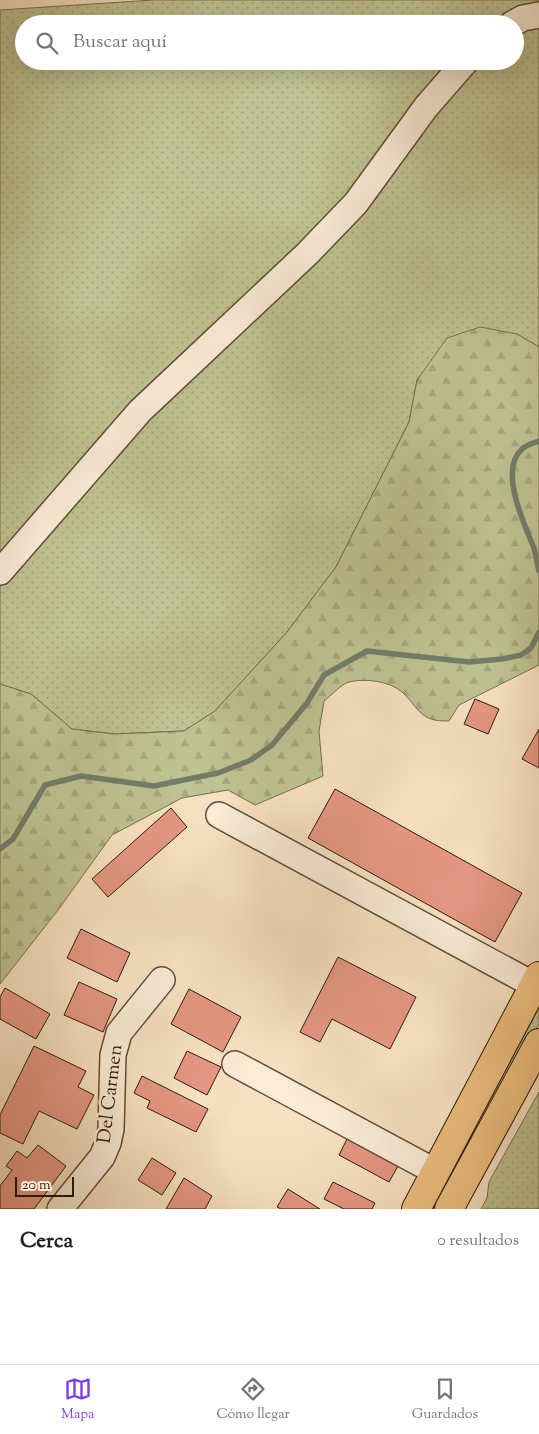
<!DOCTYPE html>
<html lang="es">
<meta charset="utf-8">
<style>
body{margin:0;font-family:"Sorts Mill Goudy",serif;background:#f2f2f2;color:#202124}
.scale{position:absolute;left:15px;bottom:12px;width:59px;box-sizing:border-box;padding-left:5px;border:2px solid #301b04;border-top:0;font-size:14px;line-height:18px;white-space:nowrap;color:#301b04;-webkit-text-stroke:4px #faecd7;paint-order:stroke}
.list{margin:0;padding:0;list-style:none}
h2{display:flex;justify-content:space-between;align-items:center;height:65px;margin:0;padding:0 20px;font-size:21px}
h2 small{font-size:16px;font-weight:400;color:#757577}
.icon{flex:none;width:28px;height:28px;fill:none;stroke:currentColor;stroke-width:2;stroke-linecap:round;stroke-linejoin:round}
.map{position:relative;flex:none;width:539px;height:1209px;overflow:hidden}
.search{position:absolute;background:#fff;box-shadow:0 5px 20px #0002;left:15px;right:15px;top:15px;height:55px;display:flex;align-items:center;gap:12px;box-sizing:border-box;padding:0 18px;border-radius:28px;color:#757577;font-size:19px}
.sheet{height:155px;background:#fff}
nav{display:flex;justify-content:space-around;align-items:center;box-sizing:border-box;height:70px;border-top:1px solid #e0e0e0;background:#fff;font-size:14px;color:#757577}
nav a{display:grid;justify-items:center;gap:2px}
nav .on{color:#7c3aed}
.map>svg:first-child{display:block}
</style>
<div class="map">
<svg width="539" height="1209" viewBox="0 0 539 1209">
<defs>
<pattern id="grass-dots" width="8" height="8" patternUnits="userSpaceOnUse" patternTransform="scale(1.25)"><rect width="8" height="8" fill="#bfc292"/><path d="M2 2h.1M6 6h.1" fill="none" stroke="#a4a67c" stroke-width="1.8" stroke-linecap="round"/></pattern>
<pattern id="forest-firs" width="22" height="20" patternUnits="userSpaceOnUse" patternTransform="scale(1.25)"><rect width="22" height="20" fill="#bfc292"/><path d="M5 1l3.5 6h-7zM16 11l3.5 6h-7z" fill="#a4a67c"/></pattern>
</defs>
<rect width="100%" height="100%" fill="#f7e1c2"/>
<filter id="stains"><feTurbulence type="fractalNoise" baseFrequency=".004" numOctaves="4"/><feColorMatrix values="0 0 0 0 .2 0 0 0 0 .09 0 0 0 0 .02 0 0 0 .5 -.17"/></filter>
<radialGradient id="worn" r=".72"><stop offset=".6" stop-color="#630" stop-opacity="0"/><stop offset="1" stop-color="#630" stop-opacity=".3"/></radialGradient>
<path fill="url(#grass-dots)" stroke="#786e4b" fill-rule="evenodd" d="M153,0H539V347L517,334L417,380L409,422L336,567L287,632L215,711L184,731L114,734L72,729L31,694L0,684V10ZM24,24H515V61H24Z
M539,1008V1024L440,1209H432Z
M539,1092V1209H481L487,1198L489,1182Z"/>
<path fill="url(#forest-firs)" stroke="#786e4b" d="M480,327L517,334L539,347V665L459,705L449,721C420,722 420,709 402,692C390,681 364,678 349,682C341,684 331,696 324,701L319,731L323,776L255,805L228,790L182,798L112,835L58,910L0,984V684L31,694L72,729L114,734L184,731L215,711L287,632L336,567L409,422L417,380L447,338Z"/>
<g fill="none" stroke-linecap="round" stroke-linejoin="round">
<path stroke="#727d69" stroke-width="5.5" d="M539,441C534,443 526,445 522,449C498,470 525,526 534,548C536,555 537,564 539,571
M0,849L13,839L45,785L81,776L154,786L218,773L251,760L272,745L307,703L324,675L367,651L469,662L502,659L521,655L531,648L539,632"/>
</g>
<path fill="#e59784" stroke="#301b04" d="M475,699L499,709L488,734L464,724Z
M539,729V768L522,759Z
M335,789L522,893L495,942L308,838Z
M171,808L187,827L108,897L92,879Z
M81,929L130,953L117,982L67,958Z
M338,957L416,997L390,1049L332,1019L320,1042L300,1032Z
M79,982L117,999L103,1032L64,1015Z
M5,988L50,1014L36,1039L0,1019V997Z
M189,989L241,1017L223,1052L171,1024Z
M34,1046L86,1071L78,1087L94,1095L77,1129L39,1111L23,1144L0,1133V1115Z
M187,1051L221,1067L207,1095L174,1078Z
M142,1076L208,1109L196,1132L147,1108L150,1101L134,1093Z
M347,1139L398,1166L389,1182L339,1155Z
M38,1145L66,1166L34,1209H0V1186L12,1170L6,1166L17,1151L27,1158Z
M152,1158L176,1173L162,1195L138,1180Z
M184,1178L212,1196L205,1209H166Z
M333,1182L375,1203L372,1209H344L324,1199Z
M288,1189L320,1209H281L277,1207Z"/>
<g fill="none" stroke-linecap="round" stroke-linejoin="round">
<g stroke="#624c34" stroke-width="28">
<path id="minor" d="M512,24L523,18L539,15
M0,572L140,411L308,253L356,203L426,107L466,61
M219,815L534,985
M235,1064L436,1172
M60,1209L102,1157L108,1143L111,1129L113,1055L119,1033L162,980"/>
</g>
<g stroke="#301b04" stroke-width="30">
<path id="major" d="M416,1209L539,976
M449,1209L539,1043"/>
</g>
<use href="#minor" stroke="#faecd7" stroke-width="25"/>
<use href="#major" stroke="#ecc081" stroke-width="28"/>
</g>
<g text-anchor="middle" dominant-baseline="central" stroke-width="5" stroke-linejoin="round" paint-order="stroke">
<g font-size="19" fill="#301b04" stroke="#faecd7">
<text transform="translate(111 1094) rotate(-83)">Del Carmen</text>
</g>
</g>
<rect width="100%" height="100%" filter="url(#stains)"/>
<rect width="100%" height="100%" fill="url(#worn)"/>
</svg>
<div class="scale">20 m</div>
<div class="search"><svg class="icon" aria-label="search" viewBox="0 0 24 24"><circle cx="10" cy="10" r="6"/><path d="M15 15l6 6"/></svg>Buscar aquí</div>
</div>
<section class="sheet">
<h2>Cerca<small>0 resultados</small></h2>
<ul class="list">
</ul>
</section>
<nav>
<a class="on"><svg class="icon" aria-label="map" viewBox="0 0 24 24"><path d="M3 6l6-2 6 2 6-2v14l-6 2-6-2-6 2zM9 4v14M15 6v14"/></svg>Mapa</a>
<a><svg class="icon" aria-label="directions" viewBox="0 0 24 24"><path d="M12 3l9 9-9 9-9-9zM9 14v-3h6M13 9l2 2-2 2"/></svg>Cómo llegar</a>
<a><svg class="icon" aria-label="saved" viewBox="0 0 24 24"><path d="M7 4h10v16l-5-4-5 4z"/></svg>Guardados</a>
</nav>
